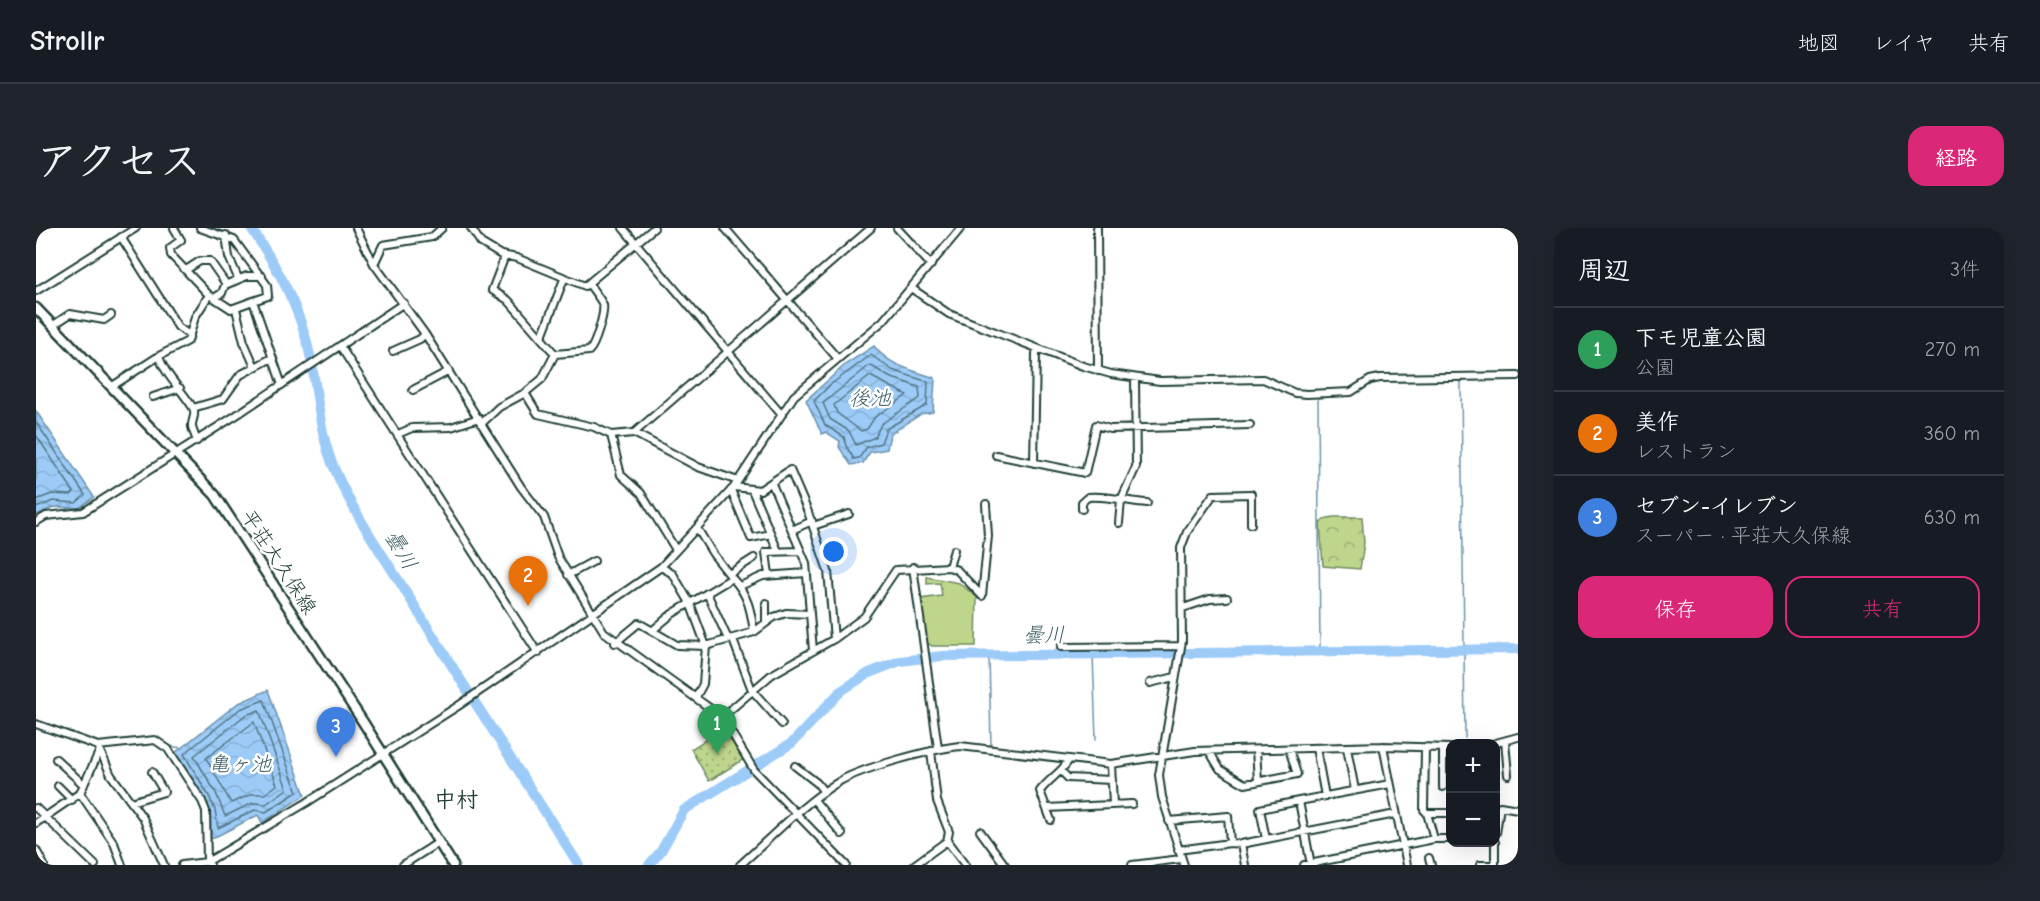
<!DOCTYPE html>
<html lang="ja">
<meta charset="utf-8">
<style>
body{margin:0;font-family:"Comic Neue","Klee One",sans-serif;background:#20242c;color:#f1f3f6}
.controls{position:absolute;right:18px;bottom:18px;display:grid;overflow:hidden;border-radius:12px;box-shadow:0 6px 24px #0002}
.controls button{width:54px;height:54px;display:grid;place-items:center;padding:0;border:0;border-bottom:2px solid #363941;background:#171b24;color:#f1f3f6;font:30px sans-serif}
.you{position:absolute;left:798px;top:324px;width:21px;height:21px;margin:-15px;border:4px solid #fff;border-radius:50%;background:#1a73e8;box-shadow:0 0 0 9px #1a73e833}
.badge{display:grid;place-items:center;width:39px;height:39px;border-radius:50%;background:#db2777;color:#fff;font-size:20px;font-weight:700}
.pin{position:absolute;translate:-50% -50px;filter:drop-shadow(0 2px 3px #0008)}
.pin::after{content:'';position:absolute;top:32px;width:21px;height:18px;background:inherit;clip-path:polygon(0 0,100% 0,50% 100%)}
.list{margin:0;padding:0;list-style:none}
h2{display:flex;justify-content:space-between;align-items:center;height:78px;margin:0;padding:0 24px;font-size:26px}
h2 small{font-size:20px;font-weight:400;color:#9ea1a6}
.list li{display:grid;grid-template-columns:39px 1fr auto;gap:18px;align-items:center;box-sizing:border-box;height:84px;padding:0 24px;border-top:2px solid #363941}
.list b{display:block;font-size:22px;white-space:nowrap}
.list p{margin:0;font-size:20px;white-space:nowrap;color:#9ea1a6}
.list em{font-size:20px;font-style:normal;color:#9ea1a6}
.actions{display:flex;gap:12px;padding:18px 24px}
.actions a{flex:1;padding:14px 0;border:2px solid #db2777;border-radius:18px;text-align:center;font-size:21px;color:#db2777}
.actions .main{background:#db2777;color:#fff}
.map{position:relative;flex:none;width:1482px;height:637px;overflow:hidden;border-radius:18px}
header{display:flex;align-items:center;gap:36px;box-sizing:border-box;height:84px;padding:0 30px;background:#171b24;border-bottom:2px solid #363941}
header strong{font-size:28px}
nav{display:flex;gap:33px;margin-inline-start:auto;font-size:21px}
.intro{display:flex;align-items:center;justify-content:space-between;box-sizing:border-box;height:144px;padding:0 36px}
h1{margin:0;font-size:42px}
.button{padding:15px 27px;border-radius:18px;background:#db2777;color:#fff;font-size:21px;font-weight:700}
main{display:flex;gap:36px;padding:0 36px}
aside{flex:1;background:#171b24;border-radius:18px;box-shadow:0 6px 24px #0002}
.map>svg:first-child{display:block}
</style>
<header>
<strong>Strollr</strong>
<nav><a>地図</a><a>レイヤ</a><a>共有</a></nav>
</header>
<div class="intro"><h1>アクセス</h1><a class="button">経路</a></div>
<main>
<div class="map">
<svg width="1482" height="637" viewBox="0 0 1482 637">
<defs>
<pattern id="forest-crowns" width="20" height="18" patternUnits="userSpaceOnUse" patternTransform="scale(1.5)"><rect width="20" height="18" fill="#bed68c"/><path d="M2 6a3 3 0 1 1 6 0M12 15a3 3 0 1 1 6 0" fill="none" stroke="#9aaf73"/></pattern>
<pattern id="park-dots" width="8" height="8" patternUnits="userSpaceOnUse" patternTransform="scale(1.5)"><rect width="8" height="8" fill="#bed68c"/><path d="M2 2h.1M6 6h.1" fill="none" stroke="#9aaf73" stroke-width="1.8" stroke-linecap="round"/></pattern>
<pattern id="water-waves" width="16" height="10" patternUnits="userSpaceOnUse" patternTransform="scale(1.5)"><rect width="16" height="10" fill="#9dcbf8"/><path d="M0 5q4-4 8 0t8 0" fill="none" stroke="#87afd5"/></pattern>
</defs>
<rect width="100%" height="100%" fill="#fff"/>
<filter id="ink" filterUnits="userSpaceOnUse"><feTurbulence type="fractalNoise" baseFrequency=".0167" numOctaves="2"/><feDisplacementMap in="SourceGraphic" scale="12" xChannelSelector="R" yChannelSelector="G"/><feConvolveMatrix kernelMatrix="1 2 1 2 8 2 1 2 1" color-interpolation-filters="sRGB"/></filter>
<g filter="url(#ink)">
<path fill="url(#forest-crowns)" stroke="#6e8a60" stroke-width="1.5" d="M1297,289H1326L1328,315L1324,341L1287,338L1284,295L1288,291Z"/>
<path fill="url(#park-dots)" stroke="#6e8a60" stroke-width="1.5" d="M691,498L708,531L673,553L655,521Z"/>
<path fill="#bed68c" stroke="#6e8a60" stroke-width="1.5" d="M891,349L923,355L941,369L940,418H896L890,414L884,371L906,368L904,355L891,356Z"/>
<path fill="url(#water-waves)" stroke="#6b92aa" stroke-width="1.5" d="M838,118C853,138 876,142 899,150L897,184L885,186L854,206L851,221L834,224L827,235L815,237L803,219L804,213L790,204L786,206L770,172L810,136Z
M0,183L58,269L43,280L18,279L0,287Z
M232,462L269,567L226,595L222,587L175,611L174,584L139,525L201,476Z"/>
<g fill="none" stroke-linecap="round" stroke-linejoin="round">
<path stroke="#517682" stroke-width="1.5" d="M835,127L856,142L892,154L891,177L850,201L845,215L831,219L823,230L818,231L810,218L808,209L789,197L778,173L794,157Z
M834,137L853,149L883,159L884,170L845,196L839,209L820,217L813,203L794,191L787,175Z
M834,148L871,167L839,189L831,201L825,203L801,185L798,177Z
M0,194L49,267L40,275L17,273L0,280
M0,207L38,264L35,267L16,266L0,272
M228,472L261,564L230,584L219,582L182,600L179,582L173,568L148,526L204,481Z
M223,482L251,561L230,576L217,575L189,588L180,565L158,528L208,488Z
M218,494L241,557L229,566H216L195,575L170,530Z"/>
<path stroke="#6b92aa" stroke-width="1.5" d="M1425,154L1429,510
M1282,170L1284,425
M1057,427L1060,511
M953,428L955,517
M2,500L57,519
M133,518L146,520
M67,521L77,519"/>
<path stroke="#9dcbf8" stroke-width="10" d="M215,0C242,40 264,80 274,127C282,165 283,207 299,242C318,286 345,324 370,364C426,456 485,546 543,637
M613,637L625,623L648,582L756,515L805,463L833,445L864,433L906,428L1482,421"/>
<g stroke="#1f3d34" stroke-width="10">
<path id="minor" d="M164,0L198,12L231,57L232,68L217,73L246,157
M320,0L338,36L389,106L485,259L508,289L522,329L568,404L686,489L718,542L810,637
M435,0L445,15L465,27L481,30L549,58L618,0
M587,0L745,186
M689,0L802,131
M861,0L895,37
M1061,0L1062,143
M190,7L193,29L202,50
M85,9L142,99L153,107
M469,28L456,62L472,72L519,126
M338,36L347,17L396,9L406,0
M150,42L164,33H174L190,56
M875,60L913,86L1047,138L1075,146L1124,153L1227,151L1259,165L1271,166L1315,164L1334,152L1344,150L1482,148
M0,63L100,0
M175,68L195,81L217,73
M178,70L186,65L189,57L211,48H226
M200,81L208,114L219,139
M16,98L34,86L68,92L75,87
M506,108L528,51
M304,118L502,425
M357,123L384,111L389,106
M519,126L553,123C559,118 569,85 567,77C564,70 557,62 553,56
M123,128C128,146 147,163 157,180C161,187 155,192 156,199C157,203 159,208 161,213
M75,159L123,128L152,113L159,89L173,67L135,27L134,20L145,12L138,0
M377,162L413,143
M489,165L506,151L519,126
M117,169L144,160
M157,180L187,171L204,147L236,130
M446,195L463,179L489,165L502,186L558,199L575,207L598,205L662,239L702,253
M598,205L835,0
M362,206L376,200L415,199L443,190
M575,207L585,247L605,265L640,322
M960,227L1049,245L1060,197L1074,201L1214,197
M998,235L1000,125
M736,256L770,335L777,423
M698,259L724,262L754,242L772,284L792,343L798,411
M695,262L715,310L735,306
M716,262L742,323
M1046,281V274L1052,269C1073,267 1091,274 1111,275
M0,294L10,288L47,284L199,188L368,75
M1083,295L1085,272L1100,239L1099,150
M777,298L813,286
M756,302L776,293
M625,339L637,346L654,375L670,418L667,456L660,469
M877,339L902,520
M913,339L918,322
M693,346L718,330
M532,347L558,333
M733,347L730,324L764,323
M696,350C712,366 715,383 718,404
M704,358L727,348L771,345
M671,365L691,409L697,412L716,462L746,496
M1147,380L1174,371L1191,370
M730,395V375
M617,402L636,386L696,350L677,326L661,300
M579,415L603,395L641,417L670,418L718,404L738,389L750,385L774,386
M1025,419L1145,418
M1114,455L1139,449
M686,489L735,447L798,411L828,389L860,342L913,339L921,342L946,368L952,308L950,276
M0,496L62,518L119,512L132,521L166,573L170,583L171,634L174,637
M673,501L688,492
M1469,513L1472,547
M1456,516L1482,509
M62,518L75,547L107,590L128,637
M1347,518L1371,637
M1280,520L1289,568
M1311,520L1319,562
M1389,520L1388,582L1391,585
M1407,520V559
M1220,522L1222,553
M895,523L901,573L913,604L911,613L929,637
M1173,523L1184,541L1209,556L1261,546L1253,521
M20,531L48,557
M1075,536L1077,577
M759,538L781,555L788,564
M1026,544L1032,550L1076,552
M22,558L36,572
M44,565L78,615L86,637
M778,572L806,606
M95,574L128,564L116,544
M0,580L59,637
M1011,580L1096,576
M1015,592L1004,563C1014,550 1025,545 1033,532
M1133,593L1192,588L1194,615
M0,595L44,565L63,524
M944,603L969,637
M1460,605L1464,578L1482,581
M1230,611L1224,581L1263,573
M1398,611H1414
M1205,616L1209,637
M0,622L8,637
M1142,622L1194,615L1205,616L1360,586
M1393,630L1395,637
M146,637L171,634L270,575L422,478L625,339L698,259L758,168L847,93L925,0
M367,637L403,614
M704,637C736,609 767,575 804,553C826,540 896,521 924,518L1075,536L1159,523L1347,518L1414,520
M878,637L911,613
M1096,637L1145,631
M1148,637L1126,569L1123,547L1146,413L1145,320L1151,304L1177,267L1215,266V296
M1268,637L1398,611L1391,585H1414
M1275,637L1263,573L1354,556
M1444,637H1459V614"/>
</g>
<g stroke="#1f3d34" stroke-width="13">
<path id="major" d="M0,80L179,267L327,494L417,637"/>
</g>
<use href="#minor" stroke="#fff" stroke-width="6"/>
<use href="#major" stroke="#fff" stroke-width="8"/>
</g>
</g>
<g text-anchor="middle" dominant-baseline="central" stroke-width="5" stroke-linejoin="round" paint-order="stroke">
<g font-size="20" fill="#1f3d34" stroke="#fff">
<text transform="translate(243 334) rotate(57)">平荘大久保線</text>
</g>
<g font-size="21" font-style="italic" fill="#3e6065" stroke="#fff">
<text x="834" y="170">後池</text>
<text transform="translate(365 322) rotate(59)">曇川</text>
<text transform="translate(1008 407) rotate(-1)">曇川</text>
<text x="204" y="536">亀ヶ池</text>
</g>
<g font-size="22" font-weight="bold" fill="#1f3d34" stroke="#fff">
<text x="420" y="572">中村</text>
</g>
</g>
</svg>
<div class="controls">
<button>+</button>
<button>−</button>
</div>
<div class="you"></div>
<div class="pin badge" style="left:681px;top:526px;background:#2e9e5b">1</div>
<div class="pin badge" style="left:492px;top:378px;background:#e8710a">2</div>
<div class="pin badge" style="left:300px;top:529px;background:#3f7fe0">3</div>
</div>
<aside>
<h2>周辺<small>3件</small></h2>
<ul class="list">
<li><span class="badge" style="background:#2e9e5b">1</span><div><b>下モ児童公園</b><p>公園</p></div><em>270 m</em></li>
<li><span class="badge" style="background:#e8710a">2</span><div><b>美作</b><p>レストラン</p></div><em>360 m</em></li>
<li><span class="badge" style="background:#3f7fe0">3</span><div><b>セブン-イレブン</b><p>スーパー · 平荘大久保線</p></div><em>630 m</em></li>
</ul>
<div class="actions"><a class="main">保存</a><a>共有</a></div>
</aside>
</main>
